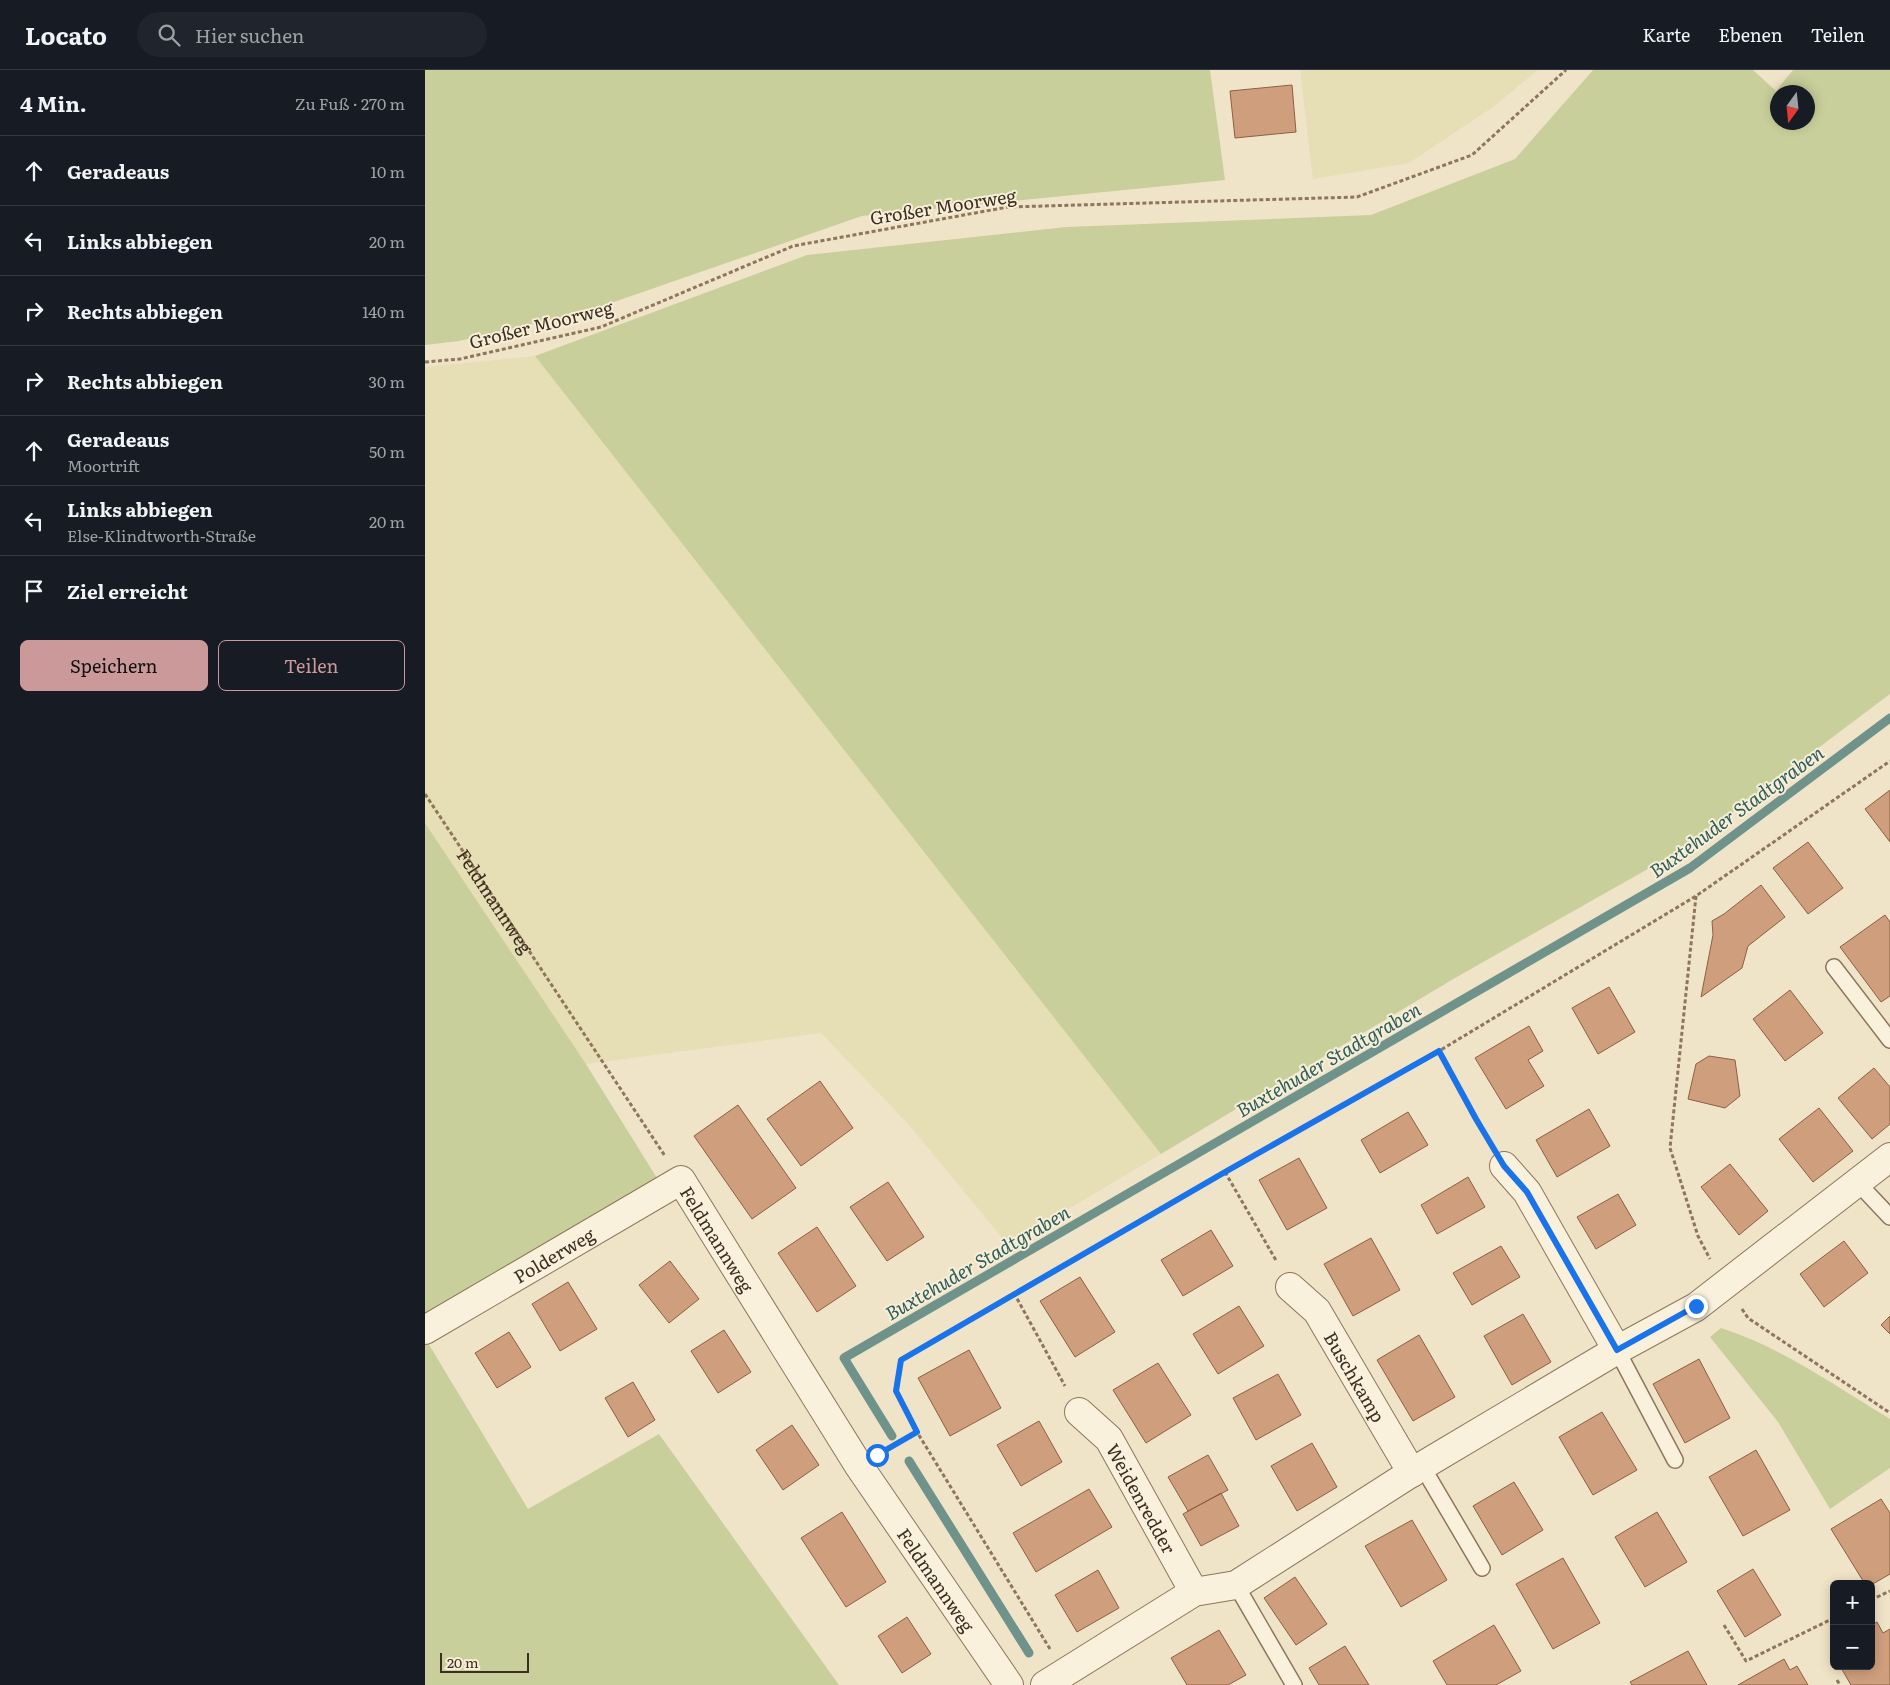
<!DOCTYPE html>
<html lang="de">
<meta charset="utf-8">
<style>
body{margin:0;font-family:Literata,serif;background:#20242c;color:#f1f3f6}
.controls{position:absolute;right:15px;bottom:15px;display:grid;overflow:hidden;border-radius:8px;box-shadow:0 2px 12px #0003}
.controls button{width:45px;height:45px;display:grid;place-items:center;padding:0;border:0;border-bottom:1px solid #363941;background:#171b24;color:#f1f3f6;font:25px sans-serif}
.compass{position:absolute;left:1345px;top:15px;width:45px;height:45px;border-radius:50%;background:#171b24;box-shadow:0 2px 12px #0003;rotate:195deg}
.scale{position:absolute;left:15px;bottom:12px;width:89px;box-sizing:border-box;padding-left:5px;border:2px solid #3d2e20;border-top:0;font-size:14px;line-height:18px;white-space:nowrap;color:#3d2e20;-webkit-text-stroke:4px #f7eed8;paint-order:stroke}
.stop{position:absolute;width:15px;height:15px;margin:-11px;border:4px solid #1a73e8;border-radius:50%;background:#fff}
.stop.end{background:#1a73e8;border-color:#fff;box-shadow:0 1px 5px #0008}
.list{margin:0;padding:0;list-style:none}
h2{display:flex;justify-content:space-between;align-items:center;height:65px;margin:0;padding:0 20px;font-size:21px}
h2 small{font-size:16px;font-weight:400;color:#9ea1a6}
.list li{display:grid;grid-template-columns:32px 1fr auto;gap:15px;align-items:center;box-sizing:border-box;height:70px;padding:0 20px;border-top:1px solid #363941}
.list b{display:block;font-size:19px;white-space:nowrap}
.list p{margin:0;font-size:16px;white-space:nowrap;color:#9ea1a6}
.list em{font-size:16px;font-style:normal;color:#9ea1a6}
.actions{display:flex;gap:10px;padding:15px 20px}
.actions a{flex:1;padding:11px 0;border:1px solid #cc999b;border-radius:8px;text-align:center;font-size:18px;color:#cc999b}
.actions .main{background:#cc999b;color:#111}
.icon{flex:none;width:28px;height:28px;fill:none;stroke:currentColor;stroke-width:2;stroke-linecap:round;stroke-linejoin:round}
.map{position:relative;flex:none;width:1465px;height:1615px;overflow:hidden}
header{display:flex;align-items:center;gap:30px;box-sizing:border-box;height:70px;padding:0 25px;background:#171b24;border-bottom:1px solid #363941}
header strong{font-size:24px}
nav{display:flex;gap:28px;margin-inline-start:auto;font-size:18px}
.search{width:350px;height:45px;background:#20242c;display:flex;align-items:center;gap:12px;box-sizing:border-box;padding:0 18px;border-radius:28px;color:#9ea1a6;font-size:19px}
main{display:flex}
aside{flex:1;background:#171b24}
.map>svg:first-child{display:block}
</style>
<header>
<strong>Locato</strong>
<div class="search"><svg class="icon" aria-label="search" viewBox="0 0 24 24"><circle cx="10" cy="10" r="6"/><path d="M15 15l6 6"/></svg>Hier suchen</div>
<nav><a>Karte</a><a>Ebenen</a><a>Teilen</a></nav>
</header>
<main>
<aside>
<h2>4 Min.<small>Zu Fuß · 270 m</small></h2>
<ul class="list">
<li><svg class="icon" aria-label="ahead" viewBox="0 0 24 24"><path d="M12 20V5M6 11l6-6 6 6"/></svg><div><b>Geradeaus</b></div><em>10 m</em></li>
<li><svg class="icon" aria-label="left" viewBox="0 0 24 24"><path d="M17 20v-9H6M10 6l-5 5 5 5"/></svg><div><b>Links abbiegen</b></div><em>20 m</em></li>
<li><svg class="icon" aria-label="right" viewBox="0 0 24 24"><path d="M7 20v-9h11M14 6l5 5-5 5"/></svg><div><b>Rechts abbiegen</b></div><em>140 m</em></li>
<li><svg class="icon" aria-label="right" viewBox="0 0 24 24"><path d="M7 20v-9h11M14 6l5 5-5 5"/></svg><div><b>Rechts abbiegen</b></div><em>30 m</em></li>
<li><svg class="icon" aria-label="ahead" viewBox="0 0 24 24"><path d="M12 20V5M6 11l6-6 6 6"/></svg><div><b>Geradeaus</b><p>Moortrift</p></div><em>50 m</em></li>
<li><svg class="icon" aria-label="left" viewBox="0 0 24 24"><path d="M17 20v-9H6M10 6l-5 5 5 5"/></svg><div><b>Links abbiegen</b><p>Else-Klindtworth-Straße</p></div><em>20 m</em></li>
<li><svg class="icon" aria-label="arrive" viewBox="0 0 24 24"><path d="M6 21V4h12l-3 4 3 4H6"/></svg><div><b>Ziel erreicht</b></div></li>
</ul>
<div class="actions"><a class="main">Speichern</a><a>Teilen</a></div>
</aside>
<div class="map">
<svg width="1465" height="1615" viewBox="0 0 1465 1615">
<rect width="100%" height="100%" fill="#f0e4c8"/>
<path fill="#e6deb5" d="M875,0H1113L1068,37L984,93L888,109Z
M110,286L736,1084L583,1175L485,1056L396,963L161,994L0,753V297Z"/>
<path fill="#c9cf9b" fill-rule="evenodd" d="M0,0H785L800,110L437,146L163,241L34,271L0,275Z
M1168,0H1328L1351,21L1368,0H1465V624L1260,778L1030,908L736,1084L110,286L382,185L641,157L946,145L1090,89ZM1382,22V52H1352V22Z
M0,753L161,994L232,1108L0,1244Z
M1296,1258C1356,1277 1409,1315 1462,1347L1465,1349V1398L1405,1439L1353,1352L1285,1267Z
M3,1273L103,1439L234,1364L414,1615H0V1275Z"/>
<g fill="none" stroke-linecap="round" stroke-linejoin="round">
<path stroke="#6f938a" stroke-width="9" d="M467,1366L419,1288L1265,798L1465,648
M484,1391L604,1583"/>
</g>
<path fill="#cf9f7d" stroke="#8d5f41" d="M867,15L871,62L810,68L805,21Z
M1465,720V772L1440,739Z
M1383,772L1418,818L1383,844L1348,798Z
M1336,815L1360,847L1323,876L1317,898L1276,927L1288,865L1287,851L1299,844Z
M1460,845L1465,852V926L1456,932L1415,877Z
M1184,917L1210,962L1173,984L1147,938Z
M1365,920L1398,963L1360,991L1328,949Z
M1104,956L1118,981L1103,990L1119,1016L1081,1039L1050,988Z
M1284,986L1310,990L1315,1026L1300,1038L1263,1029L1271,994Z
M1449,998L1465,1017V1054L1447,1069L1413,1028Z
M395,1011L428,1058L376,1096L342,1049Z
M313,1035L371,1118L327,1149L269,1066Z
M1394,1038L1428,1081L1388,1112L1354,1069Z
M1164,1039L1185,1076L1132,1107L1111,1070Z
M983,1042L1003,1075L955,1103L936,1070Z
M874,1088L902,1138L862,1160L834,1110Z
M1305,1094L1343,1141L1314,1165L1276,1117Z
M1043,1107L1060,1137L1012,1164L996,1135Z
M463,1112L499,1167L462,1191L425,1137Z
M1193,1124L1211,1155L1171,1179L1152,1147Z
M392,1157L431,1216L392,1242L353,1183Z
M786,1160L808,1196L758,1226L736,1190Z
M946,1168L975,1220L928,1246L899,1194Z
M1419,1171L1443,1203L1399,1237L1375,1204Z
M1076,1176L1095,1207L1047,1235L1028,1203Z
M245,1191L274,1229L244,1253L214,1215Z
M655,1207L690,1262L650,1287L615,1231Z
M143,1212L172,1259L135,1281L107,1234Z
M814,1236L839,1276L793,1304L768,1264Z
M1098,1244L1126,1292L1087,1315L1059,1266Z
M1465,1246V1264L1456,1255Z
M299,1260L326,1302L293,1323L266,1281Z
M84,1262L106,1297L72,1318L50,1283Z
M994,1265L1030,1327L988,1351L952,1290Z
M544,1280L576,1338L525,1366L493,1308Z
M1274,1289L1305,1348L1260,1373L1228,1314Z
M733,1293L766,1345L721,1373L688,1320Z
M853,1304L876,1345L831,1370L808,1328Z
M208,1312L230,1350L203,1367L180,1328Z
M1177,1342L1212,1400L1168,1425L1134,1367Z
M614,1351L637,1392L596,1416L572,1375Z
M367,1355L394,1395L358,1420L331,1380Z
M887,1373L912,1417L872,1441L846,1396Z
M1331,1380L1365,1440L1318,1466L1284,1407Z
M783,1385L803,1420L763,1441L743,1407Z
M1089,1412L1118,1460L1077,1485L1048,1436Z
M664,1419L687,1457L611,1502L588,1463Z
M796,1423L814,1456L776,1476L758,1444Z
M1456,1429L1465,1443V1504L1446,1515V1514H1440L1406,1459Z
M417,1442L461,1512L421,1537L376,1468Z
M1232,1442L1262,1492L1220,1517L1190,1467Z
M987,1450L1022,1510L976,1537L940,1476Z
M1138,1488L1175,1553L1128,1579L1091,1514Z
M1328,1499L1356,1545L1320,1567L1292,1521Z
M673,1500L694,1538L652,1562L630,1525Z
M870,1507L902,1554L871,1575L839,1528Z
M482,1547L506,1584L477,1603L453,1566Z
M1452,1552L1458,1563L1465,1559V1615H1426L1415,1596H1446V1555Z
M1069,1555L1096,1601L1071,1615H1022L1008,1591Z
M794,1560L821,1605L803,1615H762L746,1588Z
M920,1576L944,1615H894L884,1598Z
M1263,1581L1282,1615H1207L1205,1612Z
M1359,1589L1365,1600L1372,1596L1383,1615H1313Z"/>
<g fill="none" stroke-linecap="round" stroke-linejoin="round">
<g stroke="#8d765c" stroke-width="18">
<path id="lane" d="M1409,897L1465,970
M1433,1113L1465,1147
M1192,1280L1250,1390
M997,1396L1057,1498
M811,1515L869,1615"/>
</g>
<g stroke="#8d765c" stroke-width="30">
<g id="street">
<path d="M1079,1096L1102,1122L1192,1280"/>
<path id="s2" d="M865,1217L892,1241L987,1403"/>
<path id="s3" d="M0,1260L256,1110L434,1396L584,1615"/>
<path id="s4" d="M654,1342L684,1369L769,1522"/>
<path d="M620,1615L769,1522L811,1515L997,1396L1192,1280L1271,1237L1465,1087"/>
</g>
</g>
<g stroke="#8d765c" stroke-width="3" stroke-dasharray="4 2.5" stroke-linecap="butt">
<path d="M0,292L35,289L176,257L368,176L583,137L932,127L1047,85L1141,0"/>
<path id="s1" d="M0,724L240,1086"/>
<path d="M1271,826L1245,1078L1273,1166L1285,1189"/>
<path d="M1014,981L1065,1072"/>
<path d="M800,1102L852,1192"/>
<path d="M589,1223L640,1316"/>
<path d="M1317,1239L1323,1248L1465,1343"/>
<path d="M458,1382L492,1362"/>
<path d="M1446,1530L1465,1521"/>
<path d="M1299,1555L1321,1591L1409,1548"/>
<path d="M625,1579L492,1362L471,1321L476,1290L589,1223L800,1102L1014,981L1271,826L1465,691"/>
<path d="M1412,1610L1415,1615"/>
</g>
<use href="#lane" stroke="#faf1dc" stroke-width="15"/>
<use href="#street" stroke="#faf1dc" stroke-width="28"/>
</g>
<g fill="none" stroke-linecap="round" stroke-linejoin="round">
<path stroke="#1a73e8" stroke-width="6" d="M452,1385L492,1362L471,1321L476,1290L800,1102L1014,981L1051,1049L1079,1096L1102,1122L1192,1280L1271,1236"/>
</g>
<g text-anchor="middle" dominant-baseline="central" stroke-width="4" stroke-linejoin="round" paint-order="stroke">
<g font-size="18" fill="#3d2e20" stroke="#f7eed8">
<text transform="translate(518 136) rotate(-9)">Großer Moorweg</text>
<text transform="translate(116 254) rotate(-14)">Großer Moorweg</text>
<text stroke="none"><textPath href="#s1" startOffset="128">Feldmannweg</textPath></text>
<text stroke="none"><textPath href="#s3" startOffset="366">Feldmannweg</textPath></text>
<text stroke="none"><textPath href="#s3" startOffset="149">Polderweg</textPath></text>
<text stroke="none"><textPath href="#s2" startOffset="112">Buschkamp</textPath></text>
<text stroke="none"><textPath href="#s4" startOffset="108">Weidenredder</textPath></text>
<text stroke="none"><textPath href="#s3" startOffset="771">Feldmannweg</textPath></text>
</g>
<g font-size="19" font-style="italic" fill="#2f5d5a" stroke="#f7eed8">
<text transform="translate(1311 741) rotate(-36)">Buxtehuder Stadtgraben</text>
<text transform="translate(903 989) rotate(-30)">Buxtehuder Stadtgraben</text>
<text transform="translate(552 1192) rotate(-30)">Buxtehuder Stadtgraben</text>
</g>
</g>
</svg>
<div class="controls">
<button>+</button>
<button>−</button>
</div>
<svg class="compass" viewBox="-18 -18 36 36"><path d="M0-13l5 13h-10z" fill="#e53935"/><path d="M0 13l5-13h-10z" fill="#9ea1a6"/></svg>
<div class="scale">20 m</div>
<div class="stop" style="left:452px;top:1385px"></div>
<div class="stop end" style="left:1271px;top:1236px"></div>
</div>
</main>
